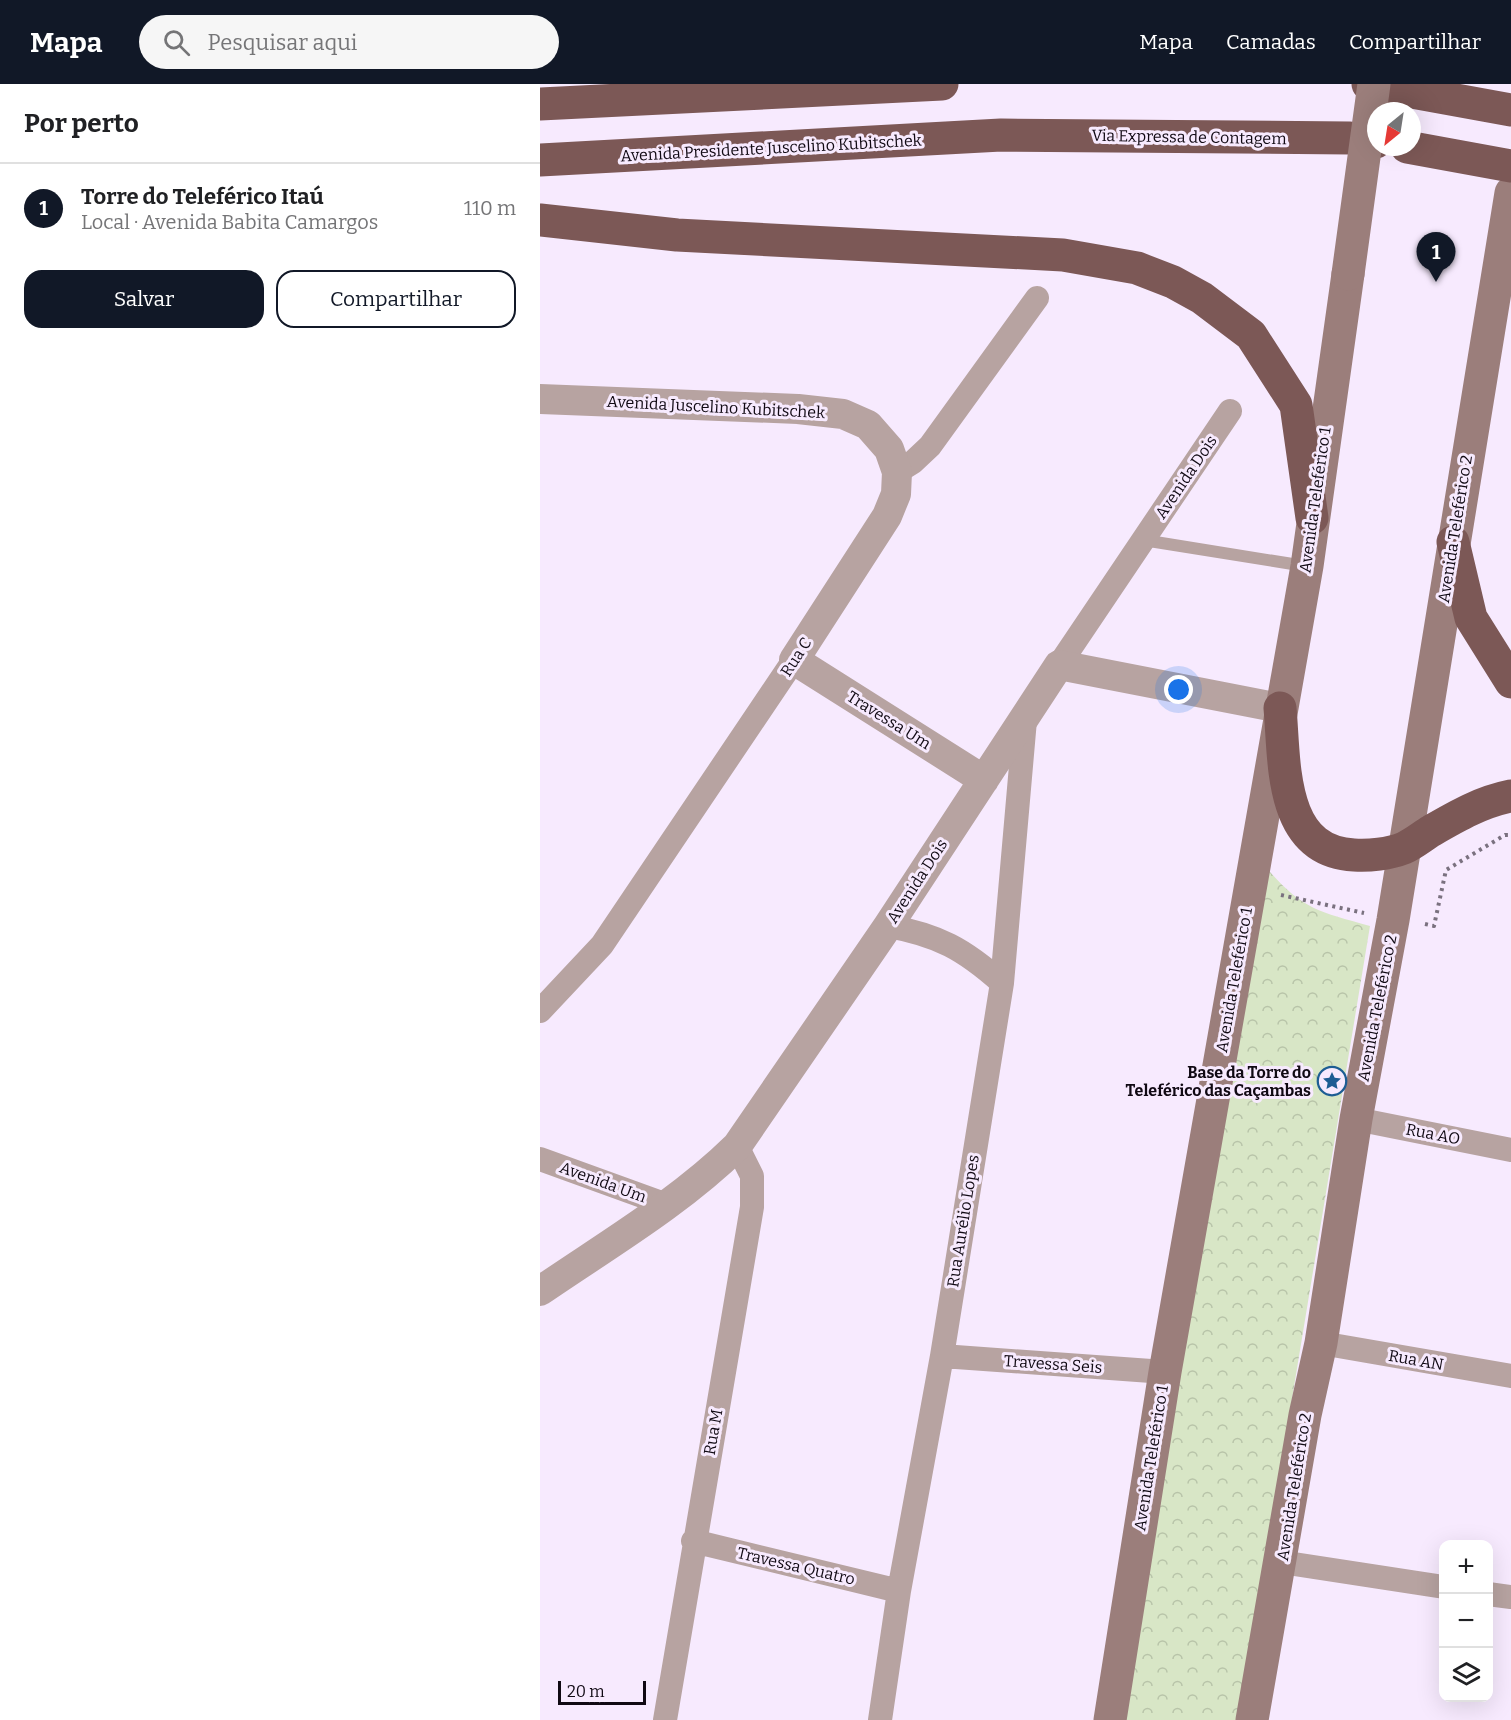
<!DOCTYPE html>
<html lang="pt">
<meta charset="utf-8">
<style>
body{margin:0;font-family:Bitter,serif;background:#f6f6f6;color:#202124}
.controls{position:absolute;right:18px;bottom:18px;display:grid;overflow:hidden;border-radius:12px;box-shadow:0 6px 24px #0002}
.controls button{width:54px;height:54px;display:grid;place-items:center;padding:0;border:0;border-bottom:2px solid #e0e0e0;background:#fff;color:#202124;font:30px sans-serif}
.compass{position:absolute;left:827px;top:18px;width:54px;height:54px;border-radius:50%;background:#fff;box-shadow:0 6px 24px #0002;rotate:210deg}
.scale{position:absolute;left:18px;bottom:15px;width:88px;box-sizing:border-box;padding-left:6px;border:3px solid #100913;border-top:0;font-size:16px;line-height:21px;white-space:nowrap;color:#100913;-webkit-text-stroke:4px #f7eafe;paint-order:stroke}
.you{position:absolute;left:639px;top:606px;width:21px;height:21px;margin:-15px;border:4px solid #fff;border-radius:50%;background:#1a73e8;box-shadow:0 0 0 9px #1a73e833}
.badge{display:grid;place-items:center;width:39px;height:39px;border-radius:50%;background:#111827;color:#fff;font-size:20px;font-weight:700}
.pin{position:absolute;translate:-50% -50px;filter:drop-shadow(0 2px 3px #0008)}
.pin::after{content:'';position:absolute;top:32px;width:21px;height:18px;background:inherit;clip-path:polygon(0 0,100% 0,50% 100%)}
.list{margin:0;padding:0;list-style:none}
h2{display:flex;justify-content:space-between;align-items:center;height:78px;margin:0;padding:0 24px;font-size:26px}
h2 small{font-size:20px;font-weight:400;color:#757577}
.list li{display:grid;grid-template-columns:39px 1fr auto;gap:18px;align-items:center;box-sizing:border-box;height:90px;padding:0 24px;border-top:2px solid #e0e0e0}
.list b{display:block;font-size:22px;white-space:nowrap}
.list p{margin:0;font-size:20px;white-space:nowrap;color:#757577}
.list em{font-size:20px;font-style:normal;color:#757577}
.actions{display:flex;gap:12px;padding:18px 24px}
.actions a{flex:1;padding:14px 0;border:2px solid #111827;border-radius:18px;text-align:center;font-size:21px;color:#111827}
.actions .main{background:#111827;color:#fff}
.icon{flex:none;width:33px;height:33px;fill:none;stroke:currentColor;stroke-width:2;stroke-linecap:round;stroke-linejoin:round}
.map{position:relative;flex:none;width:971px;height:1636px;overflow:hidden}
header{display:flex;align-items:center;gap:36px;box-sizing:border-box;height:84px;padding:0 30px;background:#111827;color:#fff}
header strong{font-size:28px}
nav{display:flex;gap:33px;margin-inline-start:auto;font-size:21px}
.search{width:420px;height:54px;background:#f6f6f6;display:flex;align-items:center;gap:15px;box-sizing:border-box;padding:0 21px;border-radius:33px;color:#757577;font-size:22px}
main{display:flex}
aside{flex:1;background:#fff}
.map>svg:first-child{display:block}
</style>
<header>
<strong>Mapa</strong>
<div class="search"><svg class="icon" aria-label="search" viewBox="0 0 24 24"><circle cx="10" cy="10" r="6"/><path d="M15 15l6 6"/></svg>Pesquisar aqui</div>
<nav><a>Mapa</a><a>Camadas</a><a>Compartilhar</a></nav>
</header>
<main>
<aside>
<h2>Por perto<small></small></h2>
<ul class="list">
<li><span class="badge">1</span><div><b>Torre do Teleférico Itaú</b><p>Local · Avenida Babita Camargos</p></div><em>110 m</em></li>
</ul>
<div class="actions"><a class="main">Salvar</a><a>Compartilhar</a></div>
</aside>
<div class="map">
<svg width="971" height="1636" viewBox="0 0 971 1636">
<defs>
<pattern id="forest-crowns" width="20" height="18" patternUnits="userSpaceOnUse" patternTransform="scale(1.5)"><rect width="20" height="18" fill="#d8e6c6"/><path d="M2 6a3 3 0 1 1 6 0M12 15a3 3 0 1 1 6 0" fill="none" stroke="#b8c4a9"/></pattern>
</defs>
<rect width="100%" height="100%" fill="#f7eafe"/>
<path fill="url(#forest-crowns)" d="M723,780C761,825 776,827 830,842L699,1636H582Z"/>
<g fill="none" stroke-linecap="round" stroke-linejoin="round">
<path stroke="#7a717f" stroke-width="4" stroke-dasharray="3 4.5" stroke-linecap="butt" d="M741,811L824,829
M885,840L894,842L906,786L965,751H971"/>
<path stroke="#b7a3a1" stroke-width="12" d="M603,456L765,482"/>
<path stroke="#b7a3a1" stroke-width="24" d="M357,388L373,378L390,362L497,214
M519,581L690,327
M348,842C398,851 424,865 462,899
M0,927L62,861L254,576
M816,1035L971,1066
M0,1075L127,1121
M781,1259L971,1292
M402,1272L625,1288
M153,1457L359,1507
M741,1478L904,1503
M948,1510L971,1513
M125,1636L212,1123V1092L197,1062
M340,1636L359,1507L402,1272L462,899L485,636"/>
<path stroke="#b7a3a1" stroke-width="30" d="M0,315L258,325L303,330L328,341L349,365L357,388L356,410L347,432L254,576L444,696
M0,1207C67,1161 139,1119 197,1062L348,842L519,581L740,624"/>
<path stroke="#9b7e7b" stroke-width="33" d="M570,1636L625,1288L767,482L808,190
M712,1636L765,1331L781,1259L816,1035L853,836L971,109"/>
<path stroke="#7c5856" stroke-width="33" d="M828,0L971,26
M0,20L402,0
M867,63L971,82
M0,76L461,51L810,54L836,58
M0,136L137,151L523,171L597,184L633,198L662,214L711,251L756,321L772,434
M913,458L931,534L971,598
M740,624C745,679 739,767 814,771C829,772 849,770 864,764C873,760 883,752 891,747C917,732 941,718 971,712"/>
<path stroke="#9b7e7b" stroke-width="33" d="M808,190L834,0"/>
</g>
<defs>
<g id="sight-ring" transform="scale(1.5)"><circle r="9.5" fill="#f7eafe" stroke="#1d5d93" stroke-width="1.5"/><path d="M0-6L1.8-2.2L6-1.7L2.9 1.2L3.7 5.4L0 3.3L-3.7 5.4L-2.9 1.2L-6-1.7L-1.8-2.2Z" fill="#1d5d93"/></g>
</defs>
<g fill-rule="evenodd">
<use href="#sight-ring" x="792" y="997"/>
</g>
<g text-anchor="middle" dominant-baseline="central" stroke-width="6" stroke-linejoin="round" paint-order="stroke">
<g font-size="16" fill="#100913" stroke="#f7eafe">
<text transform="translate(649 53) rotate(1)">Via Expressa de Contagem</text>
<text transform="translate(231 64) rotate(-3)">Avenida Presidente Juscelino Kubitschek</text>
<text transform="translate(176 323) rotate(3)">Avenida Juscelino Kubitschek</text>
<text transform="translate(646 393) rotate(-56)">Avenida Dois</text>
<text transform="translate(775 416) rotate(-82)">Avenida Teleférico 1</text>
<text transform="translate(915 445) rotate(-81)">Avenida Teleférico 2</text>
<text transform="translate(256 573) rotate(-57)">Rua C</text>
<text transform="translate(349 636) rotate(32)">Travessa Um</text>
<text transform="translate(377 797) rotate(-57)">Avenida Dois</text>
<text transform="translate(694 896) rotate(-80)">Avenida Teleférico 1</text>
<text transform="translate(837 924) rotate(-79)">Avenida Teleférico 2</text>
<text transform="translate(893 1050) rotate(11)">Rua AO</text>
<text transform="translate(63 1098) rotate(20)">Avenida Um</text>
<text transform="translate(423 1137) rotate(-81)">Rua Aurélio Lopes</text>
<text transform="translate(876 1276) rotate(10)">Rua AN</text>
<text transform="translate(513 1280) rotate(4)">Travessa Seis</text>
<text transform="translate(173 1348) rotate(-80)">Rua M</text>
<text transform="translate(611 1374) rotate(-81)">Avenida Teleférico 1</text>
<text transform="translate(754 1403) rotate(-81)">Avenida Teleférico 2</text>
<text transform="translate(256 1482) rotate(13)">Travessa Quatro</text>
</g>
<g font-size="16" font-weight="bold" fill="#100913" stroke="#f7eafe" text-anchor="end">
<text x="771" y="988">Base da Torre do<tspan x="771" dy="18">Teleférico das Caçambas</tspan></text>
</g>
</g>
</svg>
<div class="controls">
<button>+</button>
<button>−</button>
<button><svg class="icon" aria-label="layers" viewBox="0 0 24 24"><path d="M12 4l9 5-9 5-9-5zM3 14l9 5 9-5"/></svg></button>
</div>
<svg class="compass" viewBox="-18 -18 36 36"><path d="M0-13l5 13h-10z" fill="#e53935"/><path d="M0 13l5-13h-10z" fill="#757577"/></svg>
<div class="scale">20 m</div>
<div class="you"></div>
<div class="pin badge" style="left:896px;top:198px">1</div>
</div>
</main>
